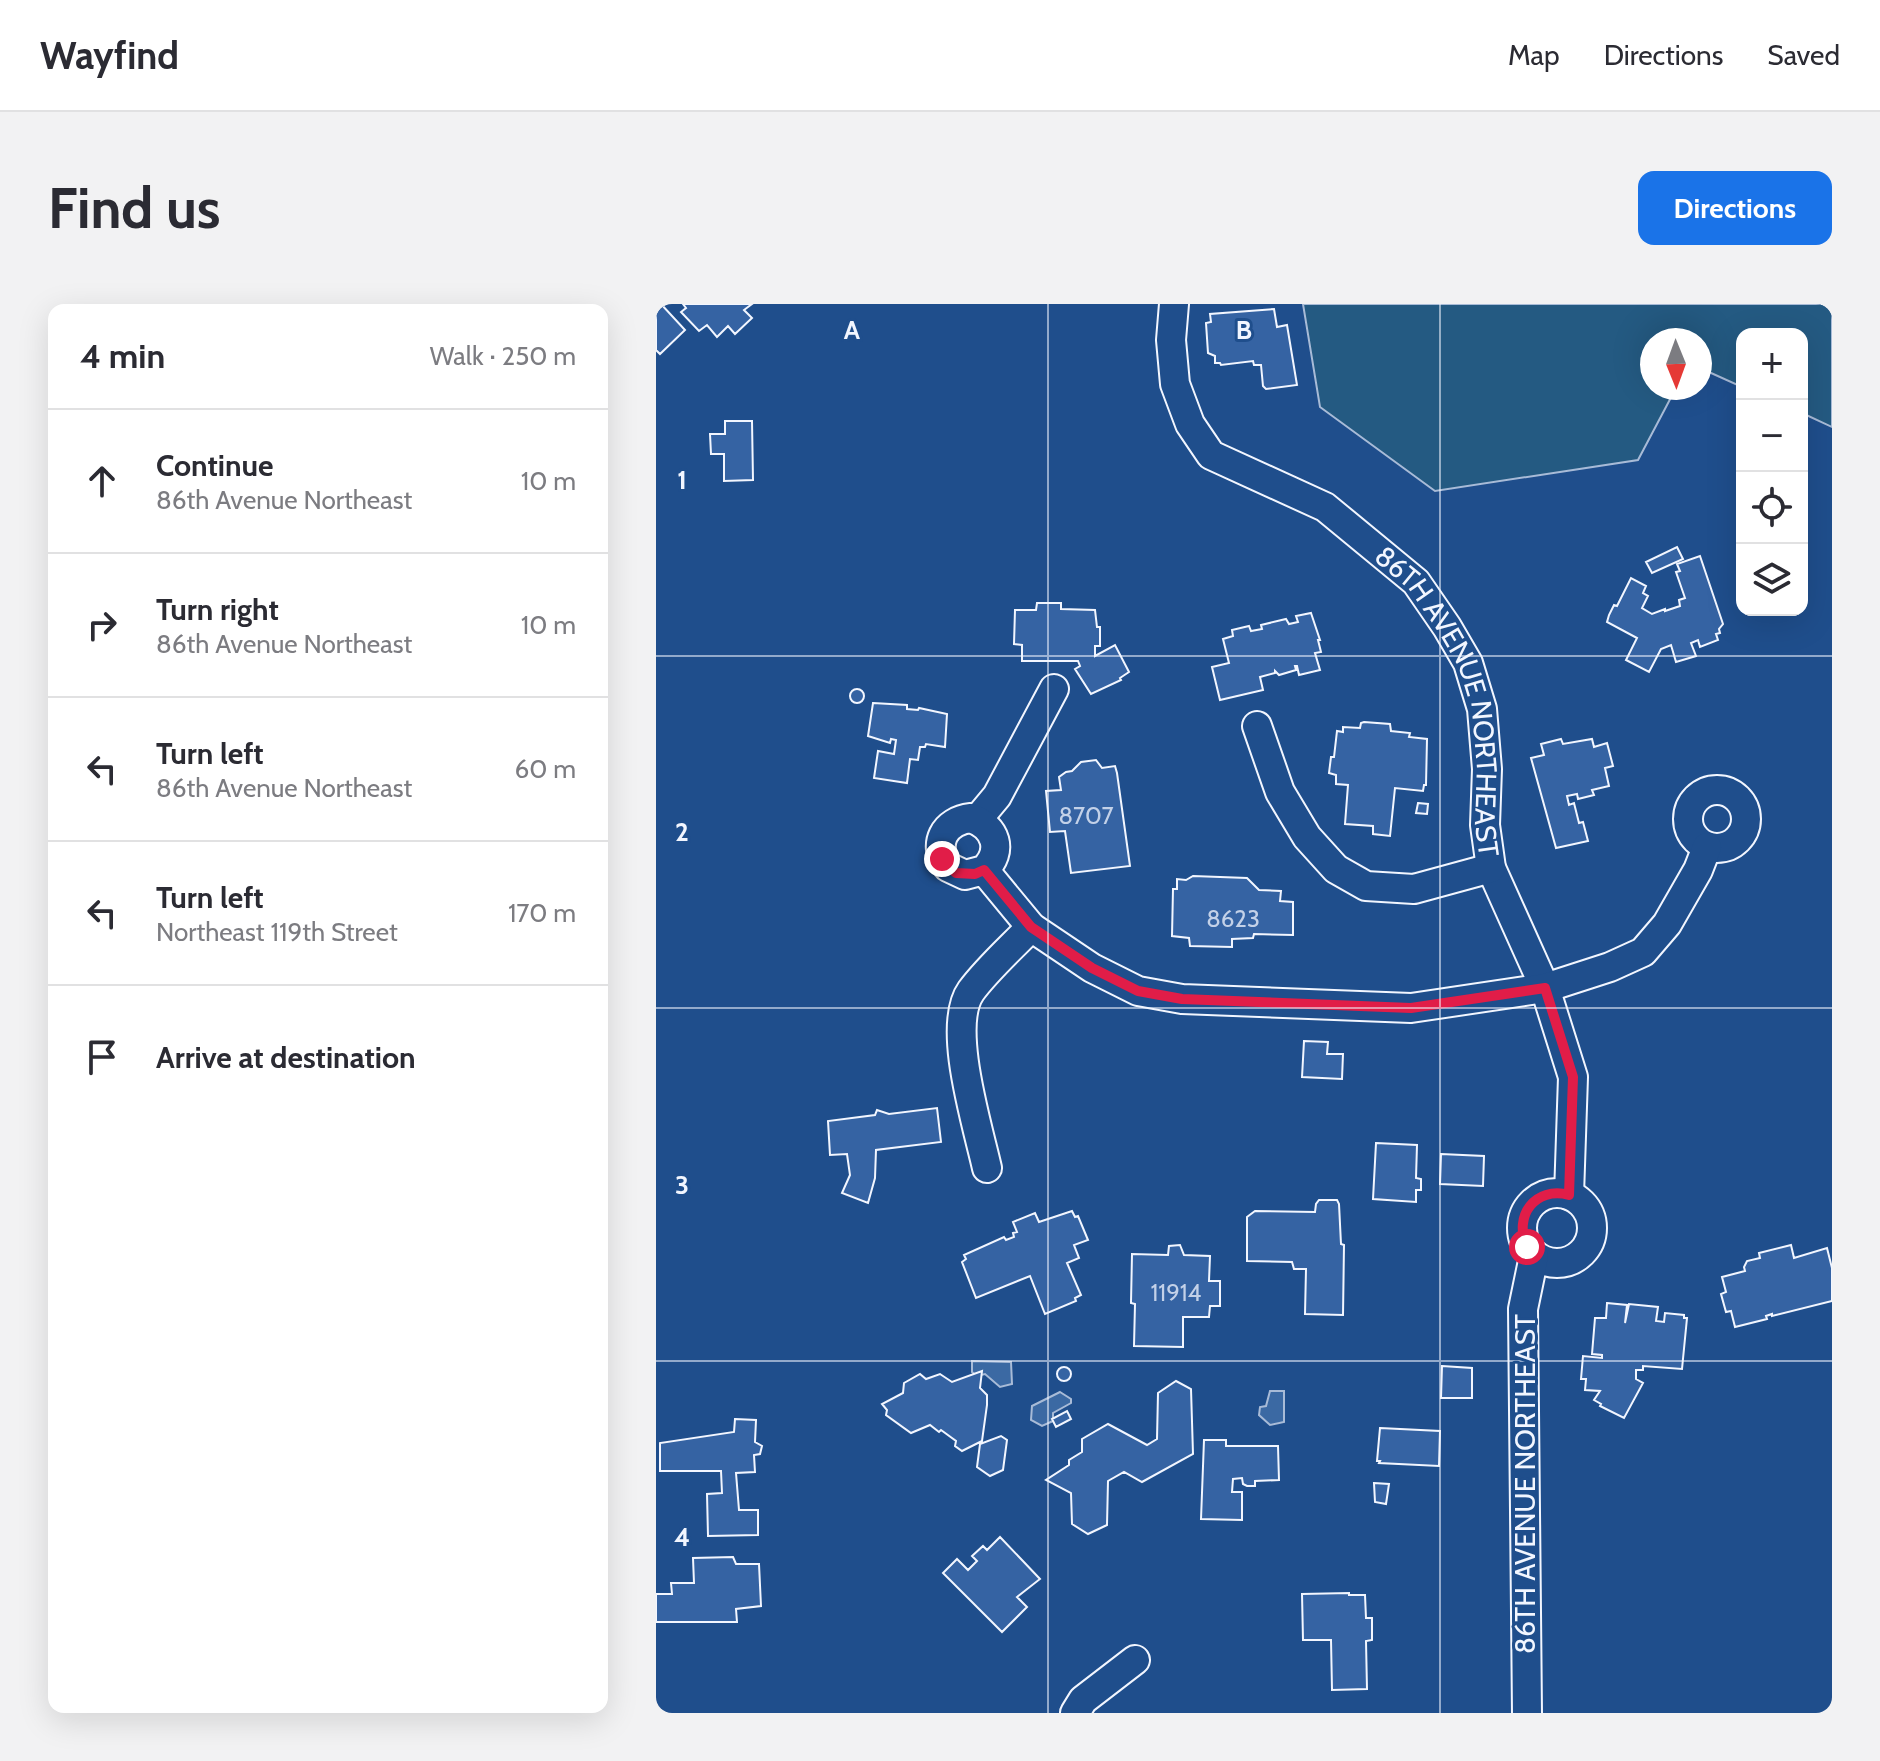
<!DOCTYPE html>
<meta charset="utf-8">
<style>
body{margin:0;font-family:Cabin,sans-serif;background:#f2f2f3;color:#2b2b33}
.controls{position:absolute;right:24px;top:24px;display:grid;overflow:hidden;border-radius:16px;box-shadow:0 8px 32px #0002}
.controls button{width:72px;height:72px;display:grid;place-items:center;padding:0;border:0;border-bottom:2px solid #e1e1e2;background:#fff;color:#2b2b33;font:40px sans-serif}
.compass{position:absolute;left:984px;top:24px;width:72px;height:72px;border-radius:50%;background:#fff;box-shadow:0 8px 32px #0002;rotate:179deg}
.stop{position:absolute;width:24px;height:24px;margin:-18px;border:6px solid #e11d48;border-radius:50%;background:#fff}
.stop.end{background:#e11d48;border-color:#fff;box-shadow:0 2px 8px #0008}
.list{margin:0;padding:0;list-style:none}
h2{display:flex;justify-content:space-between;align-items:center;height:104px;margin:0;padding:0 32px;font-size:34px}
h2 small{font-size:26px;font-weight:400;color:#7c7c81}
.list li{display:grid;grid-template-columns:52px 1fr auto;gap:24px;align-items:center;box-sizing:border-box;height:144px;padding:0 32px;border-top:2px solid #e1e1e2}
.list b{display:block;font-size:30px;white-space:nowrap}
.list p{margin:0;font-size:26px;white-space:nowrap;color:#7c7c81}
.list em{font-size:26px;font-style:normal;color:#7c7c81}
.icon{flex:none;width:44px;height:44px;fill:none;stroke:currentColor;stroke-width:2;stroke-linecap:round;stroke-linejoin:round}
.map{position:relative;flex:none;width:1176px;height:1409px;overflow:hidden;border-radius:16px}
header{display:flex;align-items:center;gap:48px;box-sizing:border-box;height:112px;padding:0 40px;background:#fff;border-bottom:2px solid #e1e1e2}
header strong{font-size:38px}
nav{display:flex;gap:44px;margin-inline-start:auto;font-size:28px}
.intro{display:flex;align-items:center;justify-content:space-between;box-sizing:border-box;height:192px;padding:0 48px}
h1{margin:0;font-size:56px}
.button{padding:20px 36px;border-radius:16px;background:#1a73e8;color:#fff;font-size:28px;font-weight:700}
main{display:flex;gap:48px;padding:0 48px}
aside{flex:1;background:#fff;border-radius:16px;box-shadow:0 8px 32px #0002}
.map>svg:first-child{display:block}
</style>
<header>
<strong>Wayfind</strong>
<nav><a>Map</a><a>Directions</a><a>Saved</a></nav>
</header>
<div class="intro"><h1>Find us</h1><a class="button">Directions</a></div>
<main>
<aside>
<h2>4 min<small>Walk · 250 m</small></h2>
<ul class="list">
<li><svg class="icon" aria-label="ahead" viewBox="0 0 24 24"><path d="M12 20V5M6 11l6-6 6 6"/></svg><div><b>Continue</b><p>86th Avenue Northeast</p></div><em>10 m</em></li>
<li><svg class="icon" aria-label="right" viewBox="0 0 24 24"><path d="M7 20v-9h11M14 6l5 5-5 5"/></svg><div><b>Turn right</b><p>86th Avenue Northeast</p></div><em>10 m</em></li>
<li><svg class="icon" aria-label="left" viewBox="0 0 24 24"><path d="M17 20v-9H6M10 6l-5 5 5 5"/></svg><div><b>Turn left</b><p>86th Avenue Northeast</p></div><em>60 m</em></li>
<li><svg class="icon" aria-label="left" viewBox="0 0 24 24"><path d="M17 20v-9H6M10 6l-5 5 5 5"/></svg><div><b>Turn left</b><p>Northeast 119th Street</p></div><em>170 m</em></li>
<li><svg class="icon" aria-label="arrive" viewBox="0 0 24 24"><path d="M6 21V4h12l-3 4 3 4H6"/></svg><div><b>Arrive at destination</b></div></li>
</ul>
</aside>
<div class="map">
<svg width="1176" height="1409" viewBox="0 0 1176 1409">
<rect width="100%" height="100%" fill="#1f4e8c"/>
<path fill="#245a82" stroke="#a8bbd7" stroke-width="2" d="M647,0H1176V123L1146,109V30H1086V83L1044,64V36H996V84H1020L982,156L779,187L664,103Z"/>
<path fill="#3b69a3" stroke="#a8bbd7" stroke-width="2" d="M316,1057L355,1058L356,1080L344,1083L329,1070L321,1072L316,1068Z
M614,1087H628V1118L614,1121L603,1111L604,1103L610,1102Z
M404,1088L415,1095V1099L397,1109V1117L386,1122L375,1116L376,1102Z"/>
<path fill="#3563a3" stroke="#f2f6ff" stroke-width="2" d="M0,0H5L29,26L4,50L0,46Z
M27,0H96L88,6L96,14L79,30L72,22L61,33L51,21L43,27L25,8L30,4Z
M618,5L621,23L631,21L641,81L610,85L607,82L605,61H598L597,57L565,61L564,59H559V52L552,49L550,19L555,18L554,10Z
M69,117H96L97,176L68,177V150H55L54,130H69Z
M1021,243L1027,255L996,269L990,258Z
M1044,252L1067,320L1063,325L1064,329L1060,330L1062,336L1044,343L1042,336L1035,339L1040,352L1020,358L1015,341L1005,345L993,368L970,356L981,334L951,318L953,311L958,301L961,302L975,274L990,282L987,289L992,292L986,304L996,310L1009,305V307L1024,302L1023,296L1029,294L1020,268L1024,267L1021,260Z
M381,299H405V305L439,306L441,323H444V342H439V352L459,341L473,368L464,374L465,376L435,390L419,365L424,362L422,357H366V341L358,340L359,306H380Z
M655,309L664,336H662L665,348L659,349L664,366L643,371L641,362H639L640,366L623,371L619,367V369L604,373L607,386L564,396L556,363L573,359L567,335L577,332L576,326L593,322L595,327L606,325L605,321L630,315L633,320L642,318L640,312Z
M194 392a7 7 0 1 1 14 0a7 7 0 1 1-14 0Z
M217,399L251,401V405L262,406L263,404L291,410L289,443L270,440L269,443H264L262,456L254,455L251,479L218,474L222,447L238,450L240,436L235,435L234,439L212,432Z
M708,418L734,420L735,427L754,429L753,433L771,435L770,481H768L767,487L739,484L734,532L717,530V522L689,520L692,481L680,480V471L673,469L675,453H678L681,427L687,428V423L704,424L705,419Z
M905,435L907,440L936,435L938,443L951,439L957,462L949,464L953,482L936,486L938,491L922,495L921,490L911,492L913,501L918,499L923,519L927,518L932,537L900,544L875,454L888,451L885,440Z
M440,456L446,464L459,462L461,469L474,562L415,569L409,527L394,528L390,487L405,486L403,473L410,468L416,467L425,458Z
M762,499L772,500L771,510L760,509Z
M537,572L591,574L603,586L625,587L624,597L637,598V631L598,630L597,634L576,635V643L534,642L533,634L516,632L517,585H521V575L530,576Z
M648,737L672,738L671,750H687L686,775L646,773Z
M281,804L285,838L220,846L219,874L212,899L186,889L194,871L191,850L174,851L172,817L219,811L221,806L233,810Z
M720,839L761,841L760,874L765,875V886H760V898L717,895Z
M785,850L828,852L827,882L784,880Z
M663,896H681L683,900L685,940L688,941L687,1011L649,1010L650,965H638L636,958L591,957V913L599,907L659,908L660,900Z
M416,907L419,913L422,912L432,936L418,941L423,954L411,959L425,991L419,994L420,997L389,1010L374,972L320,994L306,958L310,955L308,951L348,933L350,936L358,933L357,929L361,928L357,918L379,909L383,918Z
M524,941L528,951L554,952L553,977H564V1002H554L553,1013H527V1043L478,1042L479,1000L475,999L476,950L512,951L513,942Z
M1135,941L1138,954L1171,944L1176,964V997L1116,1012V1010L1110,1012L1111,1015L1079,1023L1075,1007L1070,1008L1065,990L1070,988L1066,973L1089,967L1088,963L1091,957L1104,954L1103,949Z
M951,999L971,1001L969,1019L973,1000L1002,1003L1000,1017L1008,1018L1009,1009L1028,1011V1014H1031L1026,1065L987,1062V1066H980V1075L987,1079L968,1114L944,1102L945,1100L938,1096L944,1087L929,1086L930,1075H925L927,1052L946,1054V1051L936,1050L939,1014H950Z
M786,1062L816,1064V1094H785Z
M401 1070a7 7 0 1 1 14 0a7 7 0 1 1-14 0Z
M326,1067L324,1084L331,1091V1101L326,1137L306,1147L299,1142L300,1137L285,1126L283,1128L274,1121L255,1129L230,1111L231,1106L226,1100L247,1089L248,1079L264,1070L270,1075L284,1070L296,1078Z
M520,1077L535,1085L537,1150L486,1178L468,1168L452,1177L451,1221L432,1230L416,1220L415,1189L390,1176L413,1161V1156L426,1148V1135L452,1120L491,1141L501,1135L502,1089Z
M411,1107L415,1115L400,1123L396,1115Z
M79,1115L100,1116L99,1138L106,1142L104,1150L98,1151L99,1168L80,1169L83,1206H102V1231L52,1232L51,1190L66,1189L65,1167H4V1139L78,1128Z
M724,1124L784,1127L783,1162L723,1159L724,1157H721Z
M345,1132L351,1136L347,1166L334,1172L321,1163L324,1140Z
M548,1136H570V1142H622L623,1176L599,1177V1182H591L587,1180L586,1174L577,1175L576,1188H586V1216L545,1215Z
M718,1179L733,1180L730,1200L719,1198Z
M344,1233L384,1275L361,1293L371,1303L346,1328L287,1269L301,1255L312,1266L321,1257L316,1252L327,1242L331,1246Z
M77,1253L80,1260H103L105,1302L80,1305L81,1318H0V1290H16L15,1279H38L37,1254Z
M693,1289V1291H709L710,1314H716V1336L710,1337L711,1385L676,1386L675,1336H647L646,1290Z"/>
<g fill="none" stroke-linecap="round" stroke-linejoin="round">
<g stroke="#f2f6ff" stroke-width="32">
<g id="minor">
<path id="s1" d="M518,0L515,36L519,80L534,120L555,151L669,203L760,278L791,323L812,359L826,405L831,465L829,521L835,564L889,684L917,773L913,891"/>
<path d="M601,422L624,488L651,533L680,565L710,582L758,585L835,564"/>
<circle cx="1061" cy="515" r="29"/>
<path d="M321,516L341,492L398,385"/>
<path d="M328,566C348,547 340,523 315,514C288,517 276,540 292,563L309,571L328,566L375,623L436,664L482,687L526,695L755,704L889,684L954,663L987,648L1011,620L1042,566L1051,543"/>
<path d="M331,864C322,823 290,722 315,687C332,664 356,643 375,623"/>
<circle cx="901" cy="924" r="35"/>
<path d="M419,1409L427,1396L479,1356"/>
<path d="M871,1409L867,1005L878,952"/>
</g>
</g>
<use href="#minor" stroke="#1f4e8c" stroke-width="28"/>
</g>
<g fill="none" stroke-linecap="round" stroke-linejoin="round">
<path stroke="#e11d48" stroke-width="10" d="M286,555L300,569L319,570L328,566L375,623L436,664L482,687L526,695L755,704L889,684L917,773L913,891C879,882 857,912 871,943"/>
</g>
<path fill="none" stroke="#f2f6ff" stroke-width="2" stroke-opacity="0.55" d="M392,0V1409M784,0V1409M0,352H1176M0,704H1176M0,1057H1176"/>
<g text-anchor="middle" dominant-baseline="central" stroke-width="6" stroke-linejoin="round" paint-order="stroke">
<g font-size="24" fill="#c3d1e8">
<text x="430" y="511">8707</text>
<text x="577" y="614">8623</text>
<text x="520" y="988">11914</text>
</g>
<g font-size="28" fill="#f2f6ff" stroke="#1f4e8c">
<text stroke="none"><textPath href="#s1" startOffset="526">86TH AVENUE NORTHEAST</textPath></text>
<text transform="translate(869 1180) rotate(-90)">86TH AVENUE NORTHEAST</text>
</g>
</g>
<g font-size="26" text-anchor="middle" font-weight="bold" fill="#f2f6ff" stroke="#1f4e8c" stroke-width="6" stroke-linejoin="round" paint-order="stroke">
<text x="196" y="35">A</text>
<text x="588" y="35">B</text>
<text x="26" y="185">1</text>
<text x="26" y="537">2</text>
<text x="26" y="890">3</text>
<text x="26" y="1242">4</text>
</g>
</svg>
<div class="controls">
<button>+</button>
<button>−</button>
<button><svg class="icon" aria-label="locate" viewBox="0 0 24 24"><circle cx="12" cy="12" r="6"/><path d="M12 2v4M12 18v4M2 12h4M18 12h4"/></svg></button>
<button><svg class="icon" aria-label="layers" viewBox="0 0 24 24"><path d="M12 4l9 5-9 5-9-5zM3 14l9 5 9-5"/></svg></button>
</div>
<svg class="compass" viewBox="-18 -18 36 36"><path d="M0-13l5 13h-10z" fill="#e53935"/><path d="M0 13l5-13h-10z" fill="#7c7c81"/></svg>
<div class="stop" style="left:871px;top:943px"></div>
<div class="stop end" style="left:286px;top:555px"></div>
</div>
</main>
